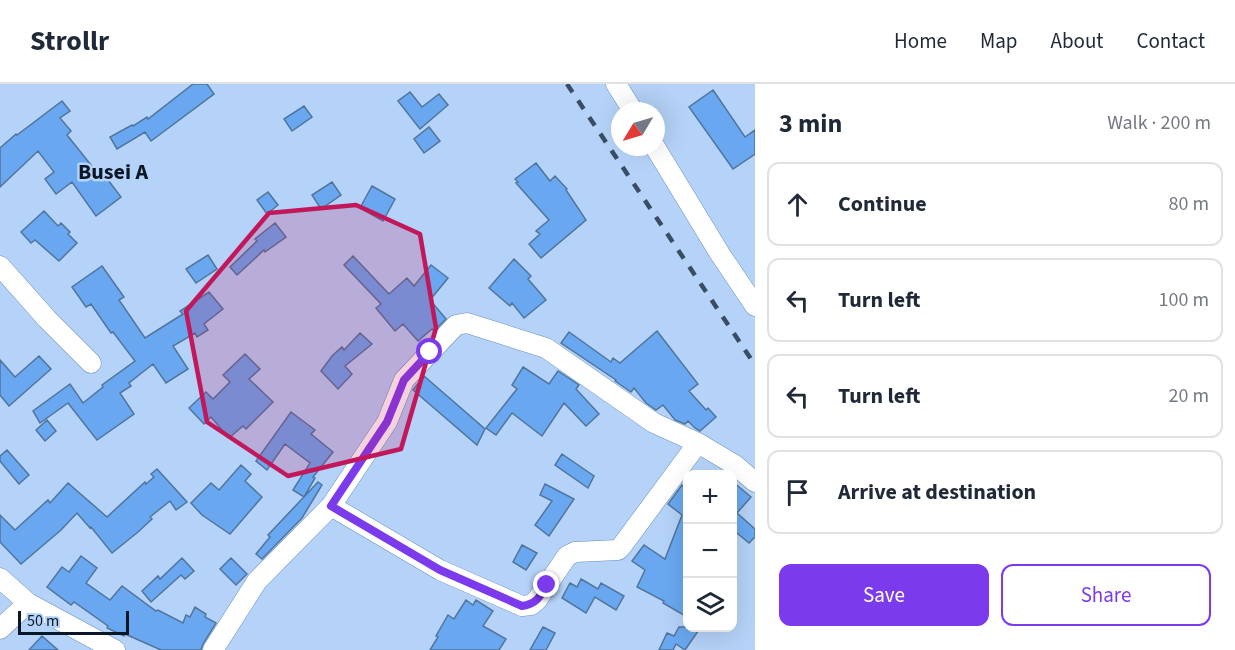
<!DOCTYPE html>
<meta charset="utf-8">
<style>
body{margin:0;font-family:"Source Sans 3",sans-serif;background:#f2f2f3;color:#1f2937}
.controls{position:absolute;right:18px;bottom:18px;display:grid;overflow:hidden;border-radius:12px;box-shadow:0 6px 24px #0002}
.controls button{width:54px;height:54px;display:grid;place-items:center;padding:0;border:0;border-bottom:2px solid #e0e1e3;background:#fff;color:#1f2937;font:30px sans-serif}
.compass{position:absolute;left:611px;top:18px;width:54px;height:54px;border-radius:50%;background:#fff;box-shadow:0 6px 24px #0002;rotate:232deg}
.scale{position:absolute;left:18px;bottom:15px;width:111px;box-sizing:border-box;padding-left:6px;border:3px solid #081626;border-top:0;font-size:16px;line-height:21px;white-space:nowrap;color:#081626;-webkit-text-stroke:4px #b5d3f8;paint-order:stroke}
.stop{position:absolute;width:18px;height:18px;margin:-14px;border:4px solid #7c3aed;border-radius:50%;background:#fff}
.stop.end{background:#7c3aed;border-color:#fff;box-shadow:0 2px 6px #0008}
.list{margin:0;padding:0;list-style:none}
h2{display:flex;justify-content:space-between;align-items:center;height:78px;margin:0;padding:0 24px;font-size:26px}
h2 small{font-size:20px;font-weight:400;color:#747a83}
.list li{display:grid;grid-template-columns:39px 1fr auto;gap:18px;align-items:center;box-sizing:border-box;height:84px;margin:0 12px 12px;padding:0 12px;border:2px solid #e0e1e3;border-radius:12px}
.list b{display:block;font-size:22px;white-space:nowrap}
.list em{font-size:20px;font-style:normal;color:#747a83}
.actions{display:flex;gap:12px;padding:18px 24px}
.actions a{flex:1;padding:14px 0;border:2px solid #7c3aed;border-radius:12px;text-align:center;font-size:21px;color:#7c3aed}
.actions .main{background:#7c3aed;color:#fff}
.icon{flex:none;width:33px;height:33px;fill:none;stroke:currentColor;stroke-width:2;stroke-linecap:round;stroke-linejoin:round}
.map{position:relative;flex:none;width:755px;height:566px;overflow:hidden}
header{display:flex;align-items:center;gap:36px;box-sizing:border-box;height:84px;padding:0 30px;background:#fff;border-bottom:2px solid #e0e1e3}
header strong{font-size:28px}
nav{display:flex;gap:33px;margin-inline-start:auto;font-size:21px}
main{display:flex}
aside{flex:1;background:#fff}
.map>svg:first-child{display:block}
</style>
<header>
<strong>Strollr</strong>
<nav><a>Home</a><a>Map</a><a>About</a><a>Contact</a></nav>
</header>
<main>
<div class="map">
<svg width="755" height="566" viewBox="0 0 755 566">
<rect width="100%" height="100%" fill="#b5d3f8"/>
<path fill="#69a8f0" stroke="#51749c" stroke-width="1.5" d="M193,0H207L214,10L151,57L145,48L117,65L110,53L132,41L133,42L147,33L148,35Z
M713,6L745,53L755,46V70L733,85L689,23Z
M410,8L422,23L439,10L448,21L420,45L398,17Z
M62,17L70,27L60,34L71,47L67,51L99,91L101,90L104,93L105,92L121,113L96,132L72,98L56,110L45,95L54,88L38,67L0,103V64L16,50L17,51Z
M304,22L312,33L292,47L284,35Z
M429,43L440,57L424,69L414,55Z
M536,79L550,97L555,92L567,105L566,106L586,136L541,174L529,160L540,150L536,147L549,136L516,99L518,98L515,95Z
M332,98L341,111L321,125L312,111Z
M372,102L395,115L383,137L360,124Z
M268,108L278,121L267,130L257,116Z
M44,127L58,142L61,139L70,148L68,150L77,159L59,177L35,156L31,159L21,148Z
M275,139L286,153L265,168L264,166L237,191L230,183L257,157L255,155Z
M208,171L217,185L196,199L186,185Z
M353,172L389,210L407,194L414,202L431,181L448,194L430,216L446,235L434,247L432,245L418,257L403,240L395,247L376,224L381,220L344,181Z
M514,175L531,192L528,195L546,216L524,234L512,219L510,222L489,204Z
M102,182L124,213L119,216L145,254L183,230L180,227L209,208L223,225L204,240L208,246L197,253L195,249L173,262L188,285L166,299L153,280L129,299L131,302L120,309L134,330L97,356L68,319L40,339L33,327L70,300L83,319L103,303L102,301L135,277L113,248L111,249L91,220L86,223L72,203Z
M657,247L698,300L689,307L706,326L708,324L716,333L700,347L695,344L688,337L685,340L675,336L663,321L656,326L646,319L634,304L631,308L615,297L616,296L561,259L569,248L611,278L613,274L620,279Z
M360,249L372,260L345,282L352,290L338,305L321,287L332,272L342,263L344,266Z
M245,270L260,285L249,295L273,318L246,345L243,342L229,354L211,333L204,340L189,324L206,308L213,315L230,298L223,291Z
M39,272L51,285L9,322L0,311V276L15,293Z
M523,283L549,300L558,287L579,301L576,305L599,330L586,342L564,319L542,352L512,329L496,351L486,344L517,305L512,301Z
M424,292L485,345L477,361L413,306Z
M291,328L315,346L311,350L333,368L313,393L315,394L304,413L293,406L310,379L285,360L267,386L256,377Z
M47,336L56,347L45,357L36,346Z
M7,366L29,391L19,400L0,377V372Z
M562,370L594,392L588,404L555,381Z
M241,381L251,390L245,397L262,413L230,450L202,431L191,419L211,399L219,406Z
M157,385L187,418L176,426L170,417L150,433L152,435L138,448L112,469L91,443L90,444L77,429L61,446L21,480L0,458V431L15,446L48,416L50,419L68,399L107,433L145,398L146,400L154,393L151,390Z
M732,397L751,413L737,429L755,445V453L749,459L732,445Z
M318,398L322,401L302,434L262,475L256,470L270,453L268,451Z
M545,400L574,415L549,452L535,441L552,417L540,411Z
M682,401L687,406V533L663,519L664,517L637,503L645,486L632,477L644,461L665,475L682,431L668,420Z
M522,461L537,469L526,486L513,478Z
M81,472L97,484L86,499L110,516L122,502L156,527L158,526L183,539L186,531L190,533L195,523L206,530L205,533L216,539L203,560L201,566H161L125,550L124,552L107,544L108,542L74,518L71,521L47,503L62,483L69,488Z
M182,474L194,487L185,495L181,491L151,518L142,507L158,492L160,495Z
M231,474L247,490L236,501L220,485Z
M581,495L598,505L601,499L624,512L616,526L595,513L586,529L562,514L570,499L577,503Z
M466,516L473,521L476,516L493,527L483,542L506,555L499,566H430L438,553L436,552L448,531L454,535Z
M543,543L555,549L546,566H530Z
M679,543H701L685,566L676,560L673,566H659L667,549L674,552Z
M42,552L58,566H29Z"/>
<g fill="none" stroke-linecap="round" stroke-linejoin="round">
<g stroke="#6a8eb9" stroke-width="21">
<path id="minor" d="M616,0L633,27
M655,63L720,170L755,222
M0,182L47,235L91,279
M331,422L440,486L522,522L531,521L537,516L567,472L575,468L618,466L621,463L698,359
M0,494L28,519L115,566
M0,545L28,519
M213,566L257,497L331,422L387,338L404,296L456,241L467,239L546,264L654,339L698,359L735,381L755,398"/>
</g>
<use href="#minor" stroke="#fff" stroke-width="20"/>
<path stroke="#3a4d63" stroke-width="4.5" stroke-dasharray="10 10" stroke-linecap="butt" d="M567,0L755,281"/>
</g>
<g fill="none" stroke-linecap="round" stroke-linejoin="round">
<path stroke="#7c3aed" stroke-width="8" d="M430,268L404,296L387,338L331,422L440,486L522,522C536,520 540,513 547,501"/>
</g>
<path fill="#c2185b" fill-opacity="0.2" stroke="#c2185b" stroke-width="4.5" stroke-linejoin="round" d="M356,121L420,150L436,244L401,365L288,392L207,338L186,227L269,129Z"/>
<g text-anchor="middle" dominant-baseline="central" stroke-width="5" stroke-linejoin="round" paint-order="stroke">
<g font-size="22" font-weight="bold" fill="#081626" stroke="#b5d3f8">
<text x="113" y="88">Busei A</text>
</g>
</g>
</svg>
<div class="controls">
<button>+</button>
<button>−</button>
<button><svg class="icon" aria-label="layers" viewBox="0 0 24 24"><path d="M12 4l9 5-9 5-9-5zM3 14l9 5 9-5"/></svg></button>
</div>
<svg class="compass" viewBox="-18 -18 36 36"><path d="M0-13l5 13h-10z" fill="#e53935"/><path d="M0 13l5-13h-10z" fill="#747a83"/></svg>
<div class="scale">50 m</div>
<div class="stop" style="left:430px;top:268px"></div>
<div class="stop end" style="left:547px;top:501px"></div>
</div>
<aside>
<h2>3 min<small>Walk · 200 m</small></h2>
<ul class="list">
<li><svg class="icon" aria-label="ahead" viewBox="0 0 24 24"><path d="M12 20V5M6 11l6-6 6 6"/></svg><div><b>Continue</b></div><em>80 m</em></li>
<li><svg class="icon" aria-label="left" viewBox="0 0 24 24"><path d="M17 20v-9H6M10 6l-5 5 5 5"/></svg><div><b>Turn left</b></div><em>100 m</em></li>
<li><svg class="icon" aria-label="left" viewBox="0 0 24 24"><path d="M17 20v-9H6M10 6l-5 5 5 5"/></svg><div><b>Turn left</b></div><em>20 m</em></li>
<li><svg class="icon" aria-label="arrive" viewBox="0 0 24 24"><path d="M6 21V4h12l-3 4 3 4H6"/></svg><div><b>Arrive at destination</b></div></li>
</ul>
<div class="actions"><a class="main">Save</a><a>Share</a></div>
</aside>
</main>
